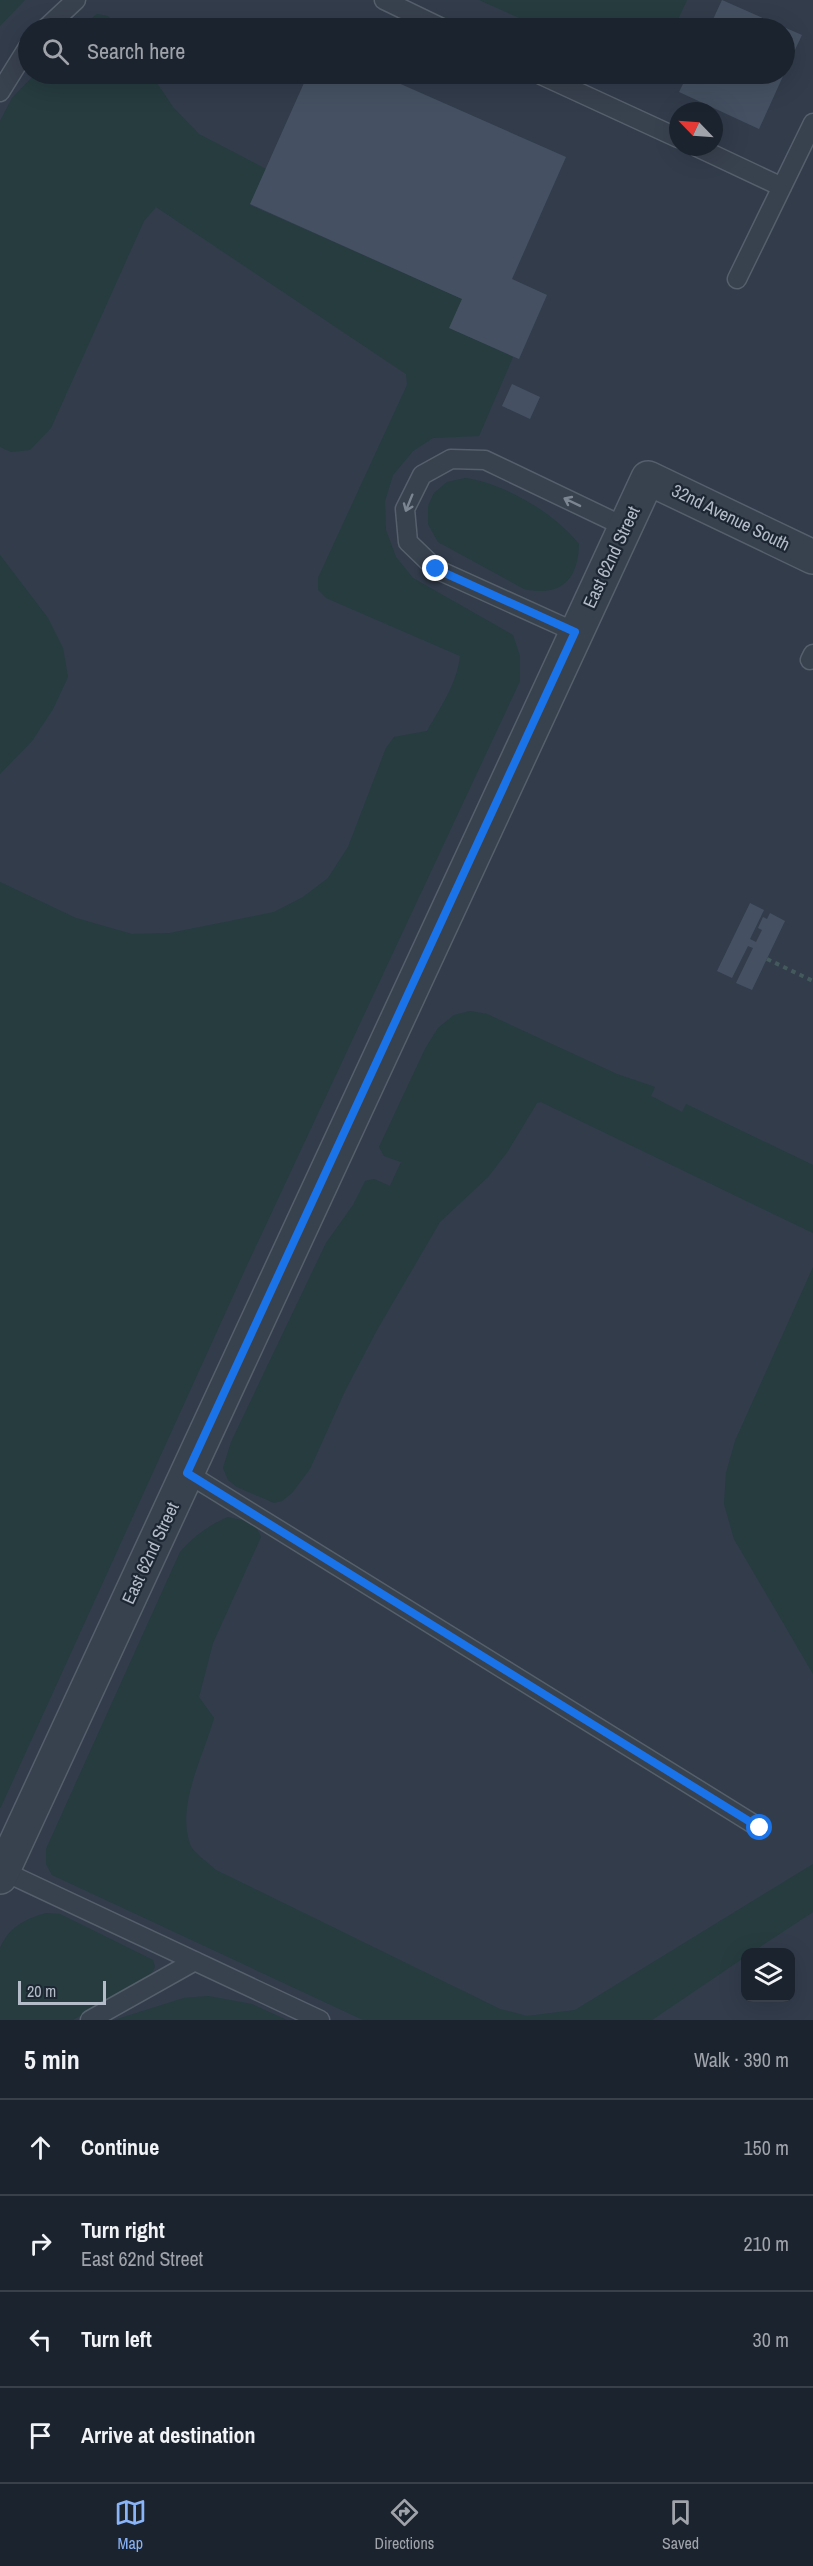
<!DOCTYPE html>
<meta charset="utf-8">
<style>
body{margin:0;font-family:"Archivo Narrow",sans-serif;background:#242b36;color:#f1f3f6}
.controls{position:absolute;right:18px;bottom:18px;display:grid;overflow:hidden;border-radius:12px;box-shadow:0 6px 24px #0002}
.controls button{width:54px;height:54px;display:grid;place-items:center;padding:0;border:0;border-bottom:2px solid #39404a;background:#1b232e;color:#f1f3f6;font:30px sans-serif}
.compass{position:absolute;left:669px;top:102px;width:54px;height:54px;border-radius:50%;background:#1b232e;box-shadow:0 6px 24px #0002;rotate:295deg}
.scale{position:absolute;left:18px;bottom:15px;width:88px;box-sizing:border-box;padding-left:6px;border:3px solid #b4bcc9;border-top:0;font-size:16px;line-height:21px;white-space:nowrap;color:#b4bcc9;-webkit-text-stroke:4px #1d2633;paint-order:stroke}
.stop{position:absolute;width:18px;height:18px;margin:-14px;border:4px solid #1a73e8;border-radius:50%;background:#fff}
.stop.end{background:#1a73e8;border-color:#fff;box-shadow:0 2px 6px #0008}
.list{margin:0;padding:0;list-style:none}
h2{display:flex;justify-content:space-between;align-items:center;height:78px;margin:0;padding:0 24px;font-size:26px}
h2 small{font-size:20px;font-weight:400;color:#a0a4aa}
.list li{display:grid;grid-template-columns:39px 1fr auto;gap:18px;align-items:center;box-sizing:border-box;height:96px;padding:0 24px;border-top:2px solid #39404a}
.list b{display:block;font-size:22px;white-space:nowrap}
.list p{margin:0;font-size:20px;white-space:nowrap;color:#a0a4aa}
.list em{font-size:20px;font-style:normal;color:#a0a4aa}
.icon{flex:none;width:33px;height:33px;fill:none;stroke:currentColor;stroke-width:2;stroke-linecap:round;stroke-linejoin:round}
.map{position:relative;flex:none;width:813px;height:2020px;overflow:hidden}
.search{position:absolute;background:#1b232e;box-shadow:0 6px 24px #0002;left:18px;right:18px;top:18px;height:66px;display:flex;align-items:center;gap:15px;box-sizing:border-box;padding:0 21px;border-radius:33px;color:#a0a4aa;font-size:22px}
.sheet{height:462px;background:#1b232e}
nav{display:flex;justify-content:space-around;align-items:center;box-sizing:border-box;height:84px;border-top:2px solid #39404a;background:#1b232e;font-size:16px;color:#a0a4aa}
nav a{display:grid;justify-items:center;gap:3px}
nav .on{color:#8ab4f8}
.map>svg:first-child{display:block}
</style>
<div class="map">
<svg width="813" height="2020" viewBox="0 0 813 2020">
<rect width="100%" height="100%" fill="#242f3e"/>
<path fill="#323c4b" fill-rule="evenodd" d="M0,0H813V2020H0ZM28,28H784V74H28ZM678,111H714V147H678ZM746,1952H790V1998H746Z"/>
<path fill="#263c3f" d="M0,0H25L0,26Z
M479,0H687L674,28H542Z
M97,14L108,16L120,28H79Z
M35,74H151L173,107L199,134L266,169L250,205L462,299L450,328L513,357L479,436L433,438L413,451L393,475L385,501L386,530L396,557L413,578L513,635L520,656V681L248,1263L0,1809V882L76,918L132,934L170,933L274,912L303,897L328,878L348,847L386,748L394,737L427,731C441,706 457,684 460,656L326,598L318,590V578L407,385L406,374L156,207L144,221L51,428L30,450L11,452L0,447V121L12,98Z
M465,478C504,483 554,513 579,544C578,581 560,597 524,589L438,542L428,524V506L434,493L447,482Z
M0,555L48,618L63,648L68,677L53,709L32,741L0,774Z
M470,1011L487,1014L617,1074L655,1087L651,1096L682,1112L686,1104L813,1165V1233L541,1102L537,1103L508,1151L488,1177L440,1222L377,1330L345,1391L310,1469L292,1493L282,1501L274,1503L237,1487L228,1480L223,1468L231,1442L326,1243L353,1205L365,1181L374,1179L390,1186L401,1162L384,1156L379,1147L425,1049L438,1028L454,1015Z
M813,1267V1674L734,1539L724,1504L726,1473L735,1441Z
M228,1517C244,1521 254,1520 261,1537L213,1643L199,1697L214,1718C204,1755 176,1805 190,1844C193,1853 209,1863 216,1870L500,2009L527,2016L575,2010L813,1864V1912L752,1952H746L745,1957L652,2020H363L52,1875L46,1864V1849L180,1552C194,1536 209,1525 228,1517Z
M46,1913L60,1914L153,1960L155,1967L151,1974L73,2020H0V1948C9,1927 25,1919 46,1913Z
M208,1996L252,2004L287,2020H114L184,1998Z"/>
<path fill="#455162" d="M722,0L802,35L784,73V28H709Z
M308,74H378L566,157L512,279L547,295L519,359L449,328L462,299L250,204Z
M688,74H784L759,129L679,92Z
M512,384L540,397L530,419L502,406Z
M750,903L764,910L750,939L756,942L762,930L758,928L763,917L767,919L770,913L785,921L752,990L736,983L753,948L748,946L732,978L717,971Z"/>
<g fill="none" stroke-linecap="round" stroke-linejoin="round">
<g stroke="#565f6c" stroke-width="21">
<path id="service" d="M384,0L442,28
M46,28L76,0
M539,74L678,138
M0,92L28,47
M697,147L782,187
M737,279L813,123
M575,632L436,569L408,542L405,509L422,475L451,459L485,460L625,527
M810,660L813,654
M187,1473L760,1828
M3,1871L320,2020
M90,2020L195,1961"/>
</g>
<g stroke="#565f6c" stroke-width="36">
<path id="minor" d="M0,1877L648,478L813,557"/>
</g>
<path stroke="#44595c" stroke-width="4" stroke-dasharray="4.5 4.5" stroke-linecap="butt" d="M767,959L813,981"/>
<use href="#service" stroke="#38414e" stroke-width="18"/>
<use href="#minor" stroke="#38414e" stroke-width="33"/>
</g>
<defs><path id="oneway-shaft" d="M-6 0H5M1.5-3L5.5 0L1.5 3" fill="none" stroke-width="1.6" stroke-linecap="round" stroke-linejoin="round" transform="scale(1.5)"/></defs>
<g stroke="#7c8592">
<use href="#oneway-shaft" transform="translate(572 502) rotate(-154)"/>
<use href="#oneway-shaft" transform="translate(409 503) rotate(112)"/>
</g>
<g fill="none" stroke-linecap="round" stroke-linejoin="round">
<path stroke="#1a73e8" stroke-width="8" d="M436,569L575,632L187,1473L760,1828"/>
</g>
<g text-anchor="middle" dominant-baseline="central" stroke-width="4.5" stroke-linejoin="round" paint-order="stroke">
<g font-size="18" fill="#b4bcc9" stroke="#1d2633">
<text transform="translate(731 517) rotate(26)">32nd Avenue South</text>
<text transform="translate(611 557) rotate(-65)">East 62nd Street</text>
<text transform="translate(150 1553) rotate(-65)">East 62nd Street</text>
</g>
</g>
</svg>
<div class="controls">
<button><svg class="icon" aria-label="layers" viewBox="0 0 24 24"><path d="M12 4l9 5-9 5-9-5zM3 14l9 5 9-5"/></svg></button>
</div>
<svg class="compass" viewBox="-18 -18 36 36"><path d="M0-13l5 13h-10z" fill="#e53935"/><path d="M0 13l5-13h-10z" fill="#a0a4aa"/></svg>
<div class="scale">20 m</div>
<div class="stop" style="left:760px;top:1828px"></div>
<div class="stop end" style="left:436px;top:569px"></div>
<div class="search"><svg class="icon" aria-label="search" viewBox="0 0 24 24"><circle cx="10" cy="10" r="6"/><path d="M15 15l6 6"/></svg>Search here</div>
</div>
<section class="sheet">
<h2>5 min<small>Walk · 390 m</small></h2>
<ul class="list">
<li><svg class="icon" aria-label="ahead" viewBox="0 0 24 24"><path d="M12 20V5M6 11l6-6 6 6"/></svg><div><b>Continue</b></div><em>150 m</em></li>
<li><svg class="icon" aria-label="right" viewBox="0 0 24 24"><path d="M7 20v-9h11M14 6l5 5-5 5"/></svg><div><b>Turn right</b><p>East 62nd Street</p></div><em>210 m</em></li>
<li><svg class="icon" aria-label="left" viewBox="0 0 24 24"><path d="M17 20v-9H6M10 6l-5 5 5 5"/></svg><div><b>Turn left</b></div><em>30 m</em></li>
<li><svg class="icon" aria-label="arrive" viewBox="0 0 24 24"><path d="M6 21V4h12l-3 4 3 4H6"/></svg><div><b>Arrive at destination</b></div></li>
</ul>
</section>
<nav>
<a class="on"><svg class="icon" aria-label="map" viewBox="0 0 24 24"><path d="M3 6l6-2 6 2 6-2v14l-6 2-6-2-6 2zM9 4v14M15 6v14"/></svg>Map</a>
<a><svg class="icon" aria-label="directions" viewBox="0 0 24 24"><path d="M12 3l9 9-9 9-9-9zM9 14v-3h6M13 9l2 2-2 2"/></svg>Directions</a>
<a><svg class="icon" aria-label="saved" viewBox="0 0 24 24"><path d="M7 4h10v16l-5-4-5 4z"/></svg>Saved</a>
</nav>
